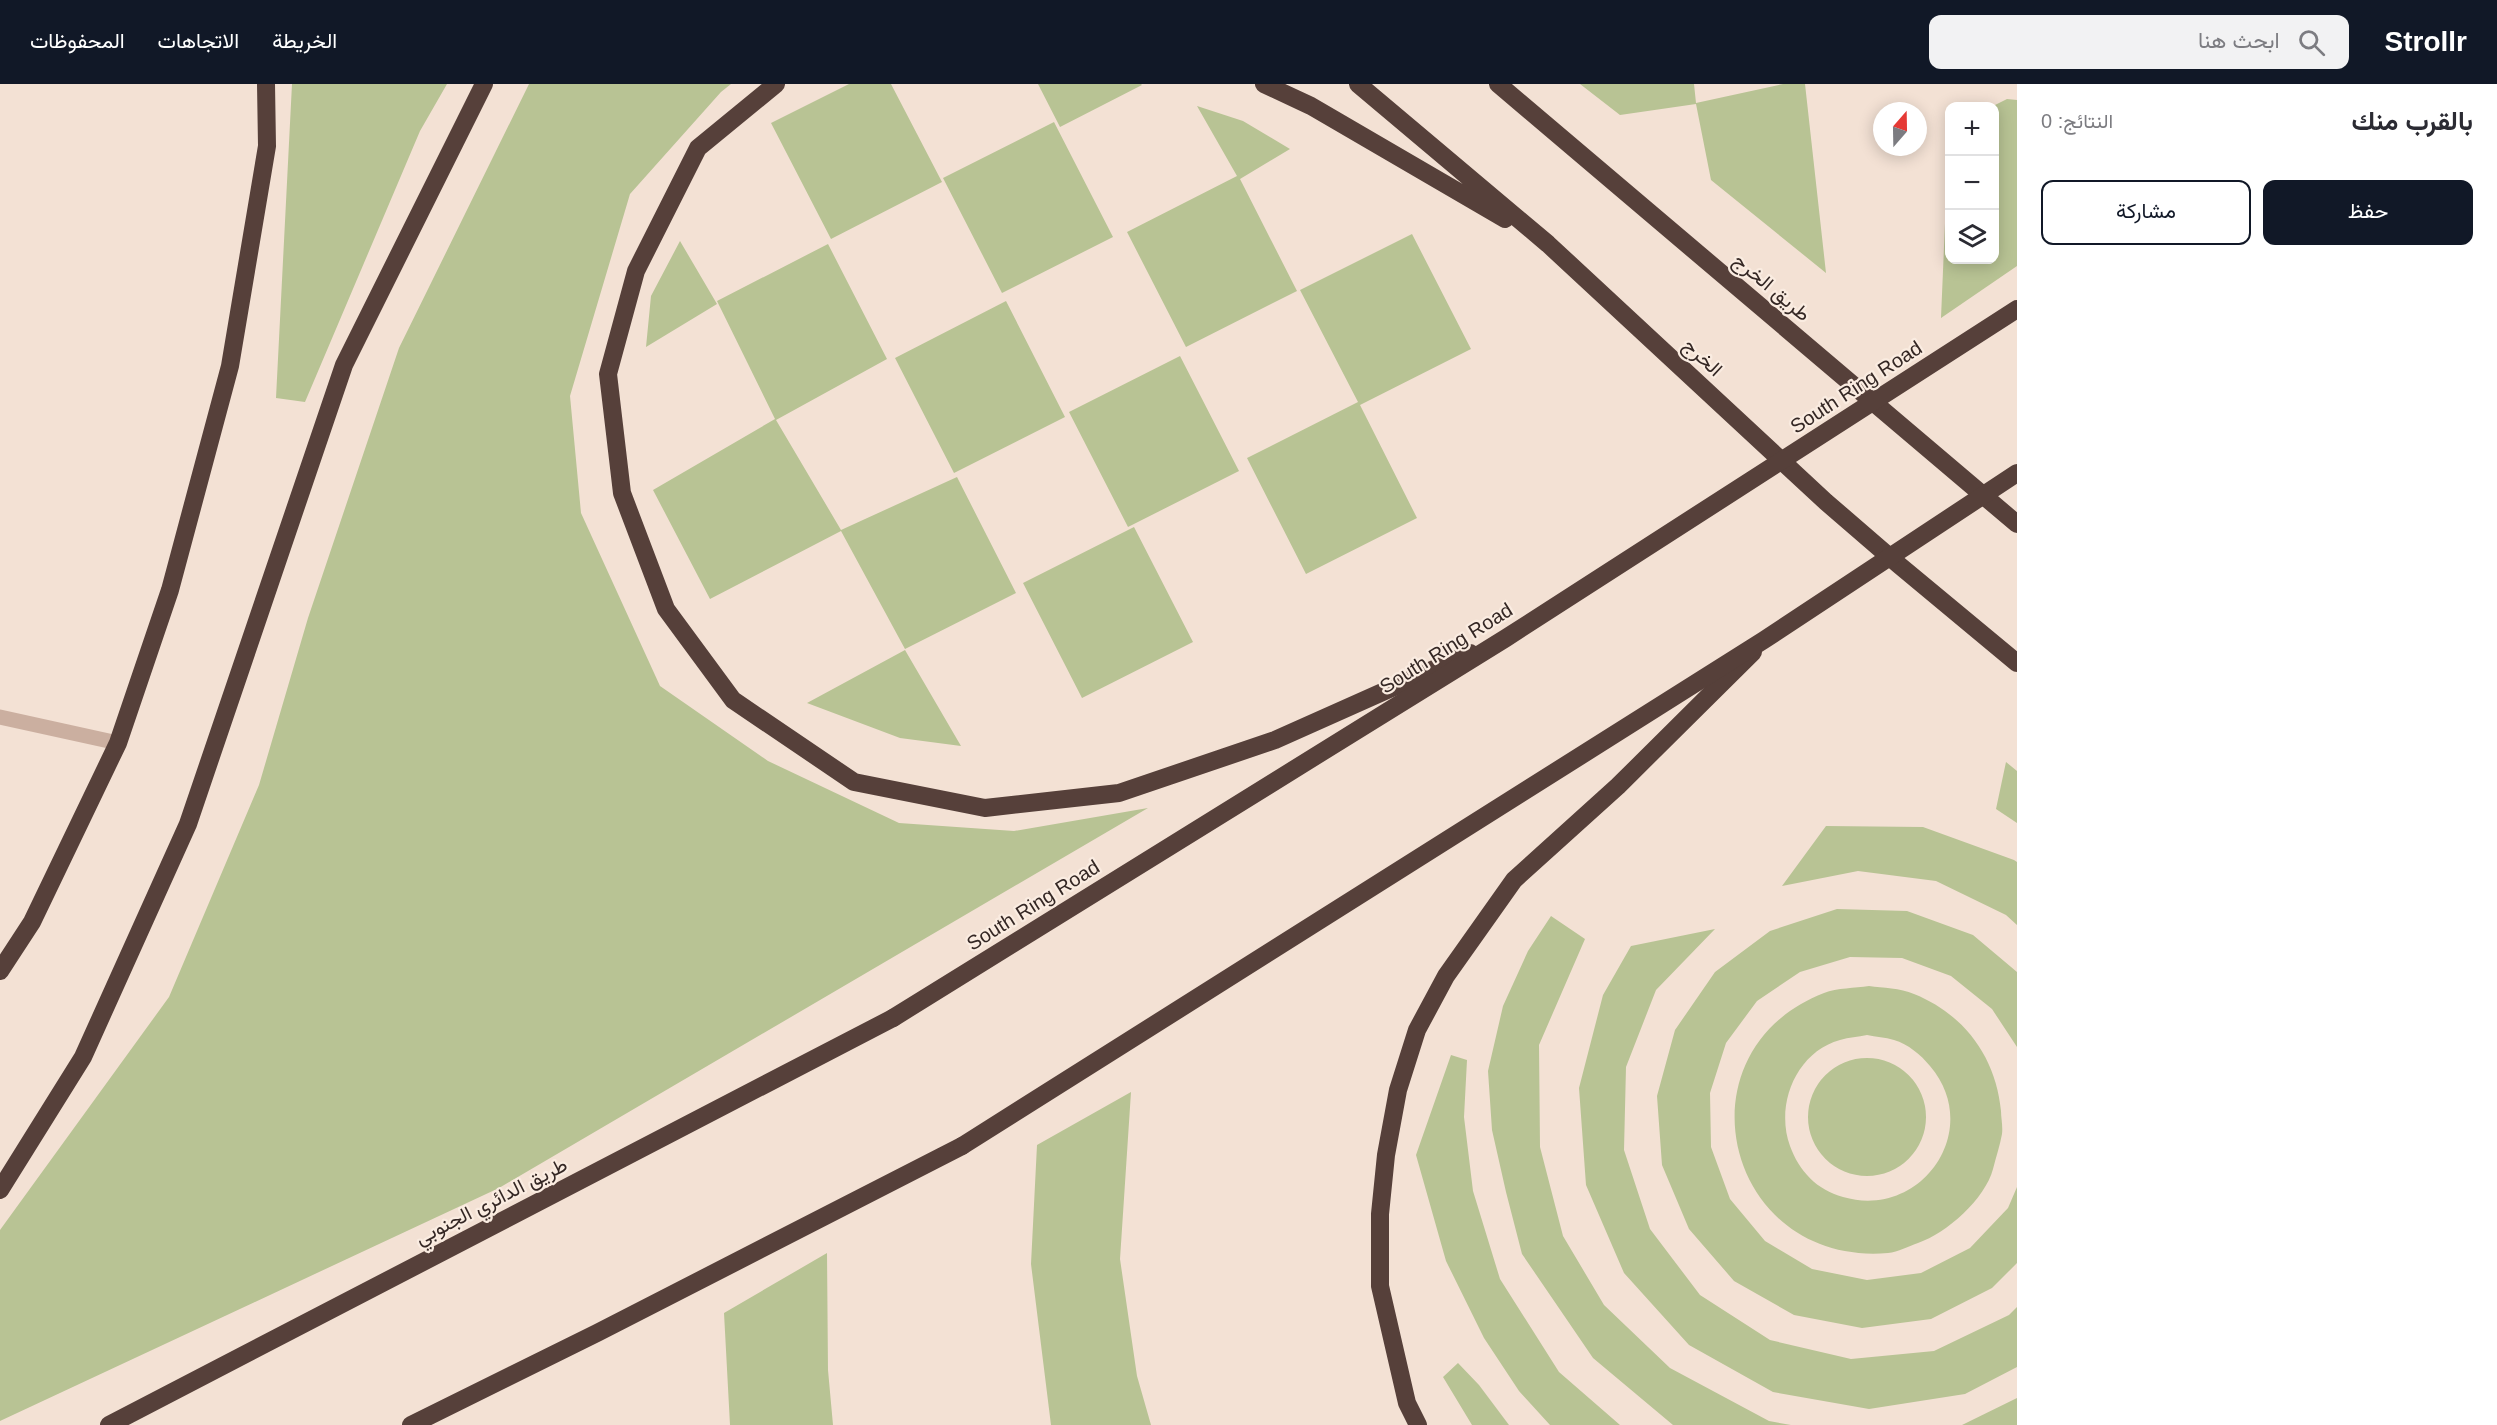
<!DOCTYPE html>
<html lang="ar">
<meta charset="utf-8">
<style>
body{margin:0;font-family:Arial,Vazirmatn,sans-serif;background:#f2f2f3;color:#2b2b33;direction:rtl}
.controls{position:absolute;right:18px;top:18px;display:grid;overflow:hidden;border-radius:12px;box-shadow:0 3px 15px #0003}
.controls button{width:54px;height:54px;display:grid;place-items:center;padding:0;border:0;border-bottom:2px solid #e1e1e2;background:#fff;color:#2b2b33;font:30px sans-serif}
.compass{position:absolute;left:1873px;top:18px;width:54px;height:54px;border-radius:50%;background:#fff;box-shadow:0 3px 15px #0003;rotate:20deg}
.list{margin:0;padding:0;list-style:none}
h2{display:flex;justify-content:space-between;align-items:center;height:78px;margin:0;padding:0 24px;font-size:26px}
h2 small{font-size:20px;font-weight:400;color:#7c7c81}
.actions{display:flex;gap:12px;padding:18px 24px}
.actions a{flex:1;padding:14px 0;border:2px solid #111827;border-radius:12px;text-align:center;font-size:21px;color:#111827}
.actions .main{background:#111827;color:#fff}
.icon{flex:none;width:33px;height:33px;fill:none;stroke:currentColor;stroke-width:2;stroke-linecap:round;stroke-linejoin:round}
.map{position:relative;flex:none;width:2017px;height:1341px;overflow:hidden;direction:ltr}
header{display:flex;align-items:center;gap:36px;box-sizing:border-box;height:84px;padding:0 30px;background:#111827;color:#fff}
header strong{font-size:28px}
nav{display:flex;gap:33px;margin-inline-start:auto;font-size:21px}
.search{width:420px;height:54px;background:#f2f2f3;display:flex;align-items:center;gap:15px;box-sizing:border-box;padding:0 21px;border-radius:12px;color:#7c7c81;font-size:22px}
main{display:flex}
aside{flex:1;background:#fff}
.map>svg:first-child{display:block}
</style>
<header>
<strong>Strollr</strong>
<div class="search"><svg class="icon" aria-label="search" viewBox="0 0 24 24"><circle cx="10" cy="10" r="6"/><path d="M15 15l6 6"/></svg>ابحث هنا</div>
<nav><a>الخريطة</a><a>الاتجاهات</a><a>المحفوظات</a></nav>
</header>
<main>
<aside>
<h2>بالقرب منك<small>النتائج: 0</small></h2>
<ul class="list">
</ul>
<div class="actions"><a class="main">حفظ</a><a>مشاركة</a></div>
</aside>
<div class="map">
<svg width="2017" height="1341" viewBox="0 0 2017 1341">
<rect width="100%" height="100%" fill="#f3e1d4"/>
<path fill="#b8c394" fill-rule="evenodd" d="M292,0H447L420,47L305,318L276,314Z
M529,0H731L721,8L630,110L570,312L581,429L660,602L768,677L899,739L1014,747L1148,724L499,1104L0,1337V1146L169,913L259,701L308,534L399,264Z
M849,0H891L942,98L831,155L771,39Z
M1038,0H1141L1142,1L1060,43Z
M1580,0H1694L1696,19L1783,0H1805L1826,189L1711,96L1696,20L1620,31Z
M2007,15L2017,16V182L1941,234L1949,45L1950,176H1994L1993,22Z
M1197,22L1243,37L1290,65L1240,95L1297,207L1186,263L1127,148L1237,92Z
M1054,38L1113,153L1002,209L943,94Z
M1412,150L1471,265L1360,321L1417,434L1306,490L1247,374L1358,318L1300,206Z
M680,157L717,220L646,263L651,212Z
M828,160L887,275L776,336L841,446L957,393L1016,509L905,565L841,447L710,515L653,406L775,335L717,217Z
M1006,217L1065,333L954,389L895,274Z
M1180,272L1239,387L1128,443L1069,328Z
M1134,443L1193,558L1082,614L1023,499Z
M905,566L961,662L900,654L807,619Z
M2006,678L2017,687V739L1996,725Z
M1826,742L1923,743L2014,776L2017,778V841L2006,831L1936,797L1858,787L1782,802Z
M1837,825L1907,827L1973,851L2017,888V963L1992,925L1951,892L1902,874L1850,873L1800,888L1757,917L1726,959L1710,1009L1711,1063L1730,1115L1765,1157L1812,1185L1867,1196L1921,1189L1970,1164L2008,1124L2017,1103V1179L1992,1204L1931,1235L1862,1244L1794,1231L1734,1197L1689,1145L1662,1081L1657,1012L1675,946L1715,888L1770,847Z
M1551,832L1585,855L1539,961L1540,1063L1563,1152L1604,1221L1670,1284L1769,1337L1791,1341H1673L1593,1274L1522,1170L1506,1108L1492,1046L1488,987L1503,922L1528,867Z
M1715,845L1656,906L1626,983L1624,1066L1650,1145L1700,1211L1770,1256L1851,1275L1934,1267L2009,1231L2017,1223V1283L1965,1310L1869,1325L1773,1308L1689,1261L1624,1189L1586,1101L1579,1004L1603,911L1631,862Z
M1869,902C1883,904 1900,904 1914,910C1964,930 1996,973 2001,1027C2001,1034 2003,1042 2002,1050C2000,1061 1996,1073 1993,1085C1985,1115 1947,1149 1918,1159C1909,1162 1898,1168 1888,1169C1726,1183 1673,968 1824,909C1837,904 1855,904 1869,902ZM1867,951C1876,953 1885,953 1894,956C1908,960 1921,971 1930,982C1984,1045 1922,1136 1843,1113C1817,1106 1799,1087 1790,1062C1775,1021 1796,968 1840,956C1849,953 1858,953 1867,951Z
M1451,971L1467,976L1464,1033L1473,1107L1500,1195L1559,1288L1620,1341H1550L1519,1307L1484,1254L1446,1177L1416,1071Z
M1808 1033a59 59 0 1 1 118 0a59 59 0 1 1-118 0Z
M1131,1008L1120,1175L1137,1292L1151,1341H1051L1031,1180L1037,1061Z
M827,1169L828,1286L833,1341H730L724,1229Z
M1458,1279L1479,1301L1509,1341H1472L1443,1293Z
M2017,1314V1341H1962Z"/>
<g fill="none" stroke-linecap="round" stroke-linejoin="round">
<path stroke="#cbafa0" stroke-width="15" d="M0,633L118,659"/>
<path stroke="#56403a" stroke-width="18" d="M776,0L698,64L636,187L608,290L622,409L666,525L733,616L854,698L985,724L1119,709L1275,656L1470,569
M1264,0L1311,22L1505,135
M1358,0L1548,160L1826,418L1899,481L2017,579
M1498,0L2017,440
M0,887L32,838L118,659L170,506L230,282L267,62L266,0
M0,1106L83,973L188,740L344,281L484,0
M109,1341L893,934
M411,1341L597,1249L962,1062
M1418,1341L1407,1319L1380,1202V1130L1386,1071L1398,1006L1417,946L1446,892L1514,796L1618,702L1753,568"/>
<path stroke="#56403a" stroke-width="18" d="M893,934L1506,554L2017,225
M962,1062L1764,556L2017,389"/>
</g>
<g text-anchor="middle" dominant-baseline="central" stroke-width="4.5" stroke-linejoin="round" paint-order="stroke">
<g font-size="20" fill="#342724" stroke="#faece1">
<text transform="translate(1772 203) rotate(40)">طريق الخرج</text>
<text transform="translate(1703 273) rotate(43)">الخرج</text>
<text transform="translate(1856 303) rotate(-33)">South Ring Road</text>
<text transform="translate(1446 564) rotate(-32)">South Ring Road</text>
<text transform="translate(1033 821) rotate(-32)">South Ring Road</text>
<text transform="translate(491 1117) rotate(-27)">طريق الدائري الجنوبي</text>
</g>
</g>
</svg>
<div class="controls">
<button>+</button>
<button>−</button>
<button><svg class="icon" aria-label="layers" viewBox="0 0 24 24"><path d="M12 4l9 5-9 5-9-5zM3 14l9 5 9-5"/></svg></button>
</div>
<svg class="compass" viewBox="-18 -18 36 36"><path d="M0-13l5 13h-10z" fill="#e53935"/><path d="M0 13l5-13h-10z" fill="#7c7c81"/></svg>
</div>
</main>
